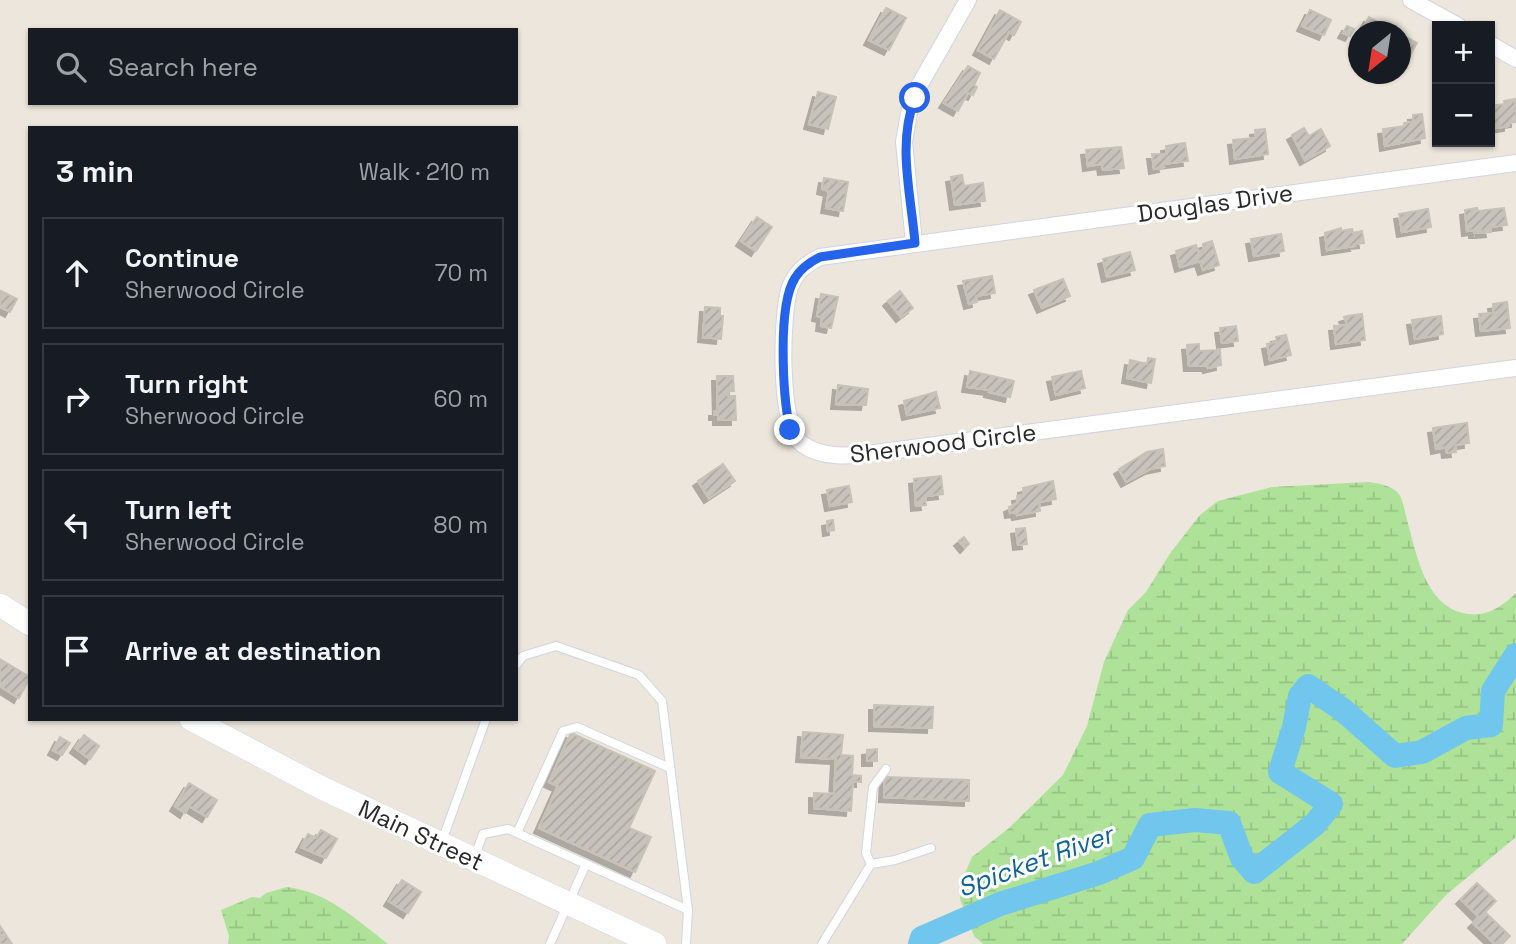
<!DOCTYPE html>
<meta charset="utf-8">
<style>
body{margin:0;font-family:"Space Grotesk",sans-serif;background:#242831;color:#f1f3f6}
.controls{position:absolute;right:21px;top:21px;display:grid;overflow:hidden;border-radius:0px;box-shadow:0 2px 5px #0004}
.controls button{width:63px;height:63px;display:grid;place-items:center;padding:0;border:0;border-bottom:2px solid #363941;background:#171b24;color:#f1f3f6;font:35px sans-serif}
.compass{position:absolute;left:1348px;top:21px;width:63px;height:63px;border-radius:50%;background:#171b24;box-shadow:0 2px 5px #0004;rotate:210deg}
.stop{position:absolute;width:21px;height:21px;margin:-16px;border:5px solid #2563eb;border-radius:50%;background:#fff}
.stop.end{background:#2563eb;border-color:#fff;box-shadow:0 2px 7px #0008}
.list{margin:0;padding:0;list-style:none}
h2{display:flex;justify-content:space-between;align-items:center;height:91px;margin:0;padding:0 28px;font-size:30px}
h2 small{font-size:23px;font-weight:400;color:#9ea1a6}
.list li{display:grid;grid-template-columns:46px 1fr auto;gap:21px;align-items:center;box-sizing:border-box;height:112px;margin:0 14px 14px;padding:0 14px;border:2px solid #363941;border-radius:0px}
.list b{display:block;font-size:26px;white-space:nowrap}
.list p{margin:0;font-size:23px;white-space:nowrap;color:#9ea1a6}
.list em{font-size:23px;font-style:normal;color:#9ea1a6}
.icon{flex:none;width:38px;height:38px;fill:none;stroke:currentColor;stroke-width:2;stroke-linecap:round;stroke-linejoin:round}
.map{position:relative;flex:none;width:1516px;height:944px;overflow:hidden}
.search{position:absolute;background:#171b24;box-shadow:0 2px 5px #0004;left:28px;top:28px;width:490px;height:77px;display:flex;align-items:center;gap:18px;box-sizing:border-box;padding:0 24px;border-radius:0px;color:#9ea1a6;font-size:26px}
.panel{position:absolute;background:#171b24;box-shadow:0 2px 5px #0004;left:28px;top:126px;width:490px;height:595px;border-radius:0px}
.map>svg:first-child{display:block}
</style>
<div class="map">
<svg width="1516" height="944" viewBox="0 0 1516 944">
<defs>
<pattern id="wetland-marsh" width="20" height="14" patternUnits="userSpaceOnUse" patternTransform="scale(1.75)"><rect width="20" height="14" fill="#aee299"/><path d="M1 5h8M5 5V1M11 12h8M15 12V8" fill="none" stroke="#96c284"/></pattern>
<pattern id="building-hatch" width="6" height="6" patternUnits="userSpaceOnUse" patternTransform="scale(1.75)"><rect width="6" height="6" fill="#c7c3bb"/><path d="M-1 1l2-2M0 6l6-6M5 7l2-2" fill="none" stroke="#aba8a1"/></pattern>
<filter id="shadow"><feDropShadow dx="-5" dy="5" stdDeviation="0" flood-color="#0004"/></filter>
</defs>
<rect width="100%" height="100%" fill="#ece6dc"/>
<path fill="url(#wetland-marsh)" d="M1369,482C1380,484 1391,485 1399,494C1403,500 1405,512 1407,520C1417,555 1425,608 1468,614C1487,617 1503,606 1516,593V837L1446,895L1402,944H983L974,936L960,899L963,878L972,857L1009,828L1063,775L1087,726L1104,662L1128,610L1146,592L1171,552L1200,515L1218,501L1272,487Z
M287,887C328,892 357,920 388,944H228L229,936L221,910L252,897L260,898L266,893Z"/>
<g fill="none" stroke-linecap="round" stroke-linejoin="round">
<path stroke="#70c6ed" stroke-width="24" d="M920,944L922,938L1000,904L1099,873L1133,858L1150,825L1195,820L1229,823L1242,858L1254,872L1315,824L1331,804L1280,772L1294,727L1300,696L1308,686L1343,710L1395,756L1422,752L1466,728L1491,725L1493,691L1516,655"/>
</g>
<path fill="url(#building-hatch)" stroke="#c7c2b6" stroke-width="2" filter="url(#shadow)" d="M886,8L906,18L889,50L869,40Z
M1000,10L1021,22L1014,35L1009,32L994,59L978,50Z
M1310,10L1331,20L1324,35L1302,26Z
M1369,17L1395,32H1361Z
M1347,26L1354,29L1350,36L1343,33Z
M1400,34L1417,43L1407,61L1400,58Z
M968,66L980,73L974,85L977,87L973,95L968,93L958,111L944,103Z
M818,92L836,97L828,129L809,124Z
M1515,99L1516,122L1509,123V126L1490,129V106L1505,104L1504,101Z
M1422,114L1425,138L1385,146L1383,129L1405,126L1404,123L1413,122V115Z
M1304,128L1309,136L1321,129L1330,146L1305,160L1292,135Z
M1265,129L1268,154L1235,159L1233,140L1256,138L1255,130Z
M1185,143L1188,161L1163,164L1164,167L1154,169L1152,154H1167L1166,146Z
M1121,147L1124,168L1103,170L1102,164L1088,166L1086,150Z
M962,175L964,186L983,183L985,201L955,205L951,177Z
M824,178L848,182L843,211L826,208L829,191L822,189Z
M1477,208L1478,211L1504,208L1507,225L1490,227L1491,232L1481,233V229H1478L1479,233H1474V230L1467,231L1465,210Z
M1428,209L1431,227L1402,232L1399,214Z
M757,217L772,227L756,251L741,241Z
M1341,228V231L1352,229L1353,233L1362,231L1364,243L1354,244L1355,246L1327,250L1325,233Z
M1281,234L1284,251L1254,256L1251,239Z
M1212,241L1219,265L1203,270L1200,261L1180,267L1176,251L1196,245L1198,252L1204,250L1203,244Z
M1130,252L1135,270L1107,277L1103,259Z
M992,276L995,293L976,296L977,302L969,304L963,281Z
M1063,279L1070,296L1042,308L1034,290Z
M1,291L17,299L10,312L0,307Z
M900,291L913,308L901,317L888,301Z
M821,294L838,297L831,328L821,326L822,317L817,316Z
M1507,302L1510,328L1481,331L1479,314L1494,313L1493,304Z
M705,307L720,308V316H723L721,339L703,337Z
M1362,314L1365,340L1336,344L1334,326L1348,325L1344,317L1347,316Z
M1441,316L1443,334L1415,339L1412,320Z
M1236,326L1238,341L1222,343L1220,328Z
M1286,335L1291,355L1270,360L1267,344L1277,342L1276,337Z
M1199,344V351L1220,350L1221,365L1208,368L1207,366H1189L1187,345Z
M1148,358L1155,359L1151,383L1127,378L1130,360L1147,364Z
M970,371L1014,381L1010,397L989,392L990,390L967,387Z
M1081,371L1085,388L1056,395L1052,377Z
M717,376H733L734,391H728V396H735L736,420H718V415H714V411H718Z
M838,385L868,389L866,405L836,404Z
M936,392L940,408L907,415L904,401Z
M1467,423L1469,443L1455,445L1456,452L1447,453L1446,447L1436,449L1433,428Z
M1163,449L1165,466L1150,469L1126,482L1119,469L1147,452Z
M723,464L735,481L709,498L698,481Z
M941,476L943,494L925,496L926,505L916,506L914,479Z
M1053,481L1056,499L1039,502L1040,511L1017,515L1016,512L1010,513L1009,507L1018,503L1017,496L1024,495L1023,488Z
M849,486L852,502L830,506L827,490Z
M833,520L834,530L828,531L827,521Z
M1025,528L1027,544L1018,545L1016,529Z
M964,537L969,544L965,548L959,541Z
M0,659L30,677L19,698L0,686Z
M874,705L933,707L932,728L874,726Z
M803,732L843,735L841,755L853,756L852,775L861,776V782L853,781L851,811L814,808V793L834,794L836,759L801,757Z
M571,733L655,771L629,828L651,837L635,872L539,828L558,786L549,782Z
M84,735L99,746L90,759L75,748Z
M60,737L70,743L62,755L53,750Z
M877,749V761H867V750Z
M885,777L969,780V801L884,797Z
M189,783L217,800L207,817L189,806L185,813L175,806Z
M321,830L337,839L326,858L301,847L308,834L316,838Z
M402,880L421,892L408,913L389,901Z
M1477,883L1496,901L1485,912L1510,936L1502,944H1495L1473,923L1479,917L1461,899Z
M0,926L12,944H0Z"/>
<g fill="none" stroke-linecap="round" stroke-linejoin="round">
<g stroke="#d1d4e3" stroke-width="10">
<path id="lane" d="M516,665L523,656L556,646L639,675L662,701L688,910L686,944
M517,833L563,731L577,727L670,768
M442,841L486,719
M475,856L483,834L508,829L688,910
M871,864L895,860L931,848
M550,944L586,864
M822,944L871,864L866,853L873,787L886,769"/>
</g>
<g stroke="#d1d4e3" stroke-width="18">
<path id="street" d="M1411,0L1458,26
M1490,44L1516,59
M1516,163L820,257C806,264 796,272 790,287C781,314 778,427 802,444C822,459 852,456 875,453L1516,368
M914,243L904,142L909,113L920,84L968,0"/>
</g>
<g stroke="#d1d4e3" stroke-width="24">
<path id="secondary" d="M0,605L30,624
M191,719L322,788L655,944"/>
</g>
<use href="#lane" stroke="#fff" stroke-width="8"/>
<use href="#street" stroke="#fff" stroke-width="16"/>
<use href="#secondary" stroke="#fff" stroke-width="23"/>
</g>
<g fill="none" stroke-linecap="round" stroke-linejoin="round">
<path stroke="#2563eb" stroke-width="9" d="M790,430C783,397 777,306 795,278C801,268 810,262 820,257L915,243C911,194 897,144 915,98"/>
</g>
<g text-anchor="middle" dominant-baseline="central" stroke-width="6" stroke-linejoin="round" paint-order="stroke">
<g font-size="24" fill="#2a2a2a" stroke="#fff">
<text transform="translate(1215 203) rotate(-8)">Douglas Drive</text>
<text transform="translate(943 443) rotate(-7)">Sherwood Circle</text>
<text transform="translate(421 835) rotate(25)">Main Street</text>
</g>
<g font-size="26" font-style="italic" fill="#0f6399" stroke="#fff">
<text transform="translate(1035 861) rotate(-20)">Spicket River</text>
</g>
</g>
</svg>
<div class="controls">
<button>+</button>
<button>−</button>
</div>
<svg class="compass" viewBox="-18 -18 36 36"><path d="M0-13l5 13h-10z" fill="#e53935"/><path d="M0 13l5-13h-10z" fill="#9ea1a6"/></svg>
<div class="stop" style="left:915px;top:98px"></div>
<div class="stop end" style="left:790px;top:430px"></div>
<div class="search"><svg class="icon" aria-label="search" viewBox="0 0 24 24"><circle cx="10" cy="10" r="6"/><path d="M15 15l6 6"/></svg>Search here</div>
<section class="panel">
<h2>3 min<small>Walk · 210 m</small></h2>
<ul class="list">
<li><svg class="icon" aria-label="ahead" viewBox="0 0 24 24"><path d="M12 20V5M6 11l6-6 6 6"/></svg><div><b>Continue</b><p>Sherwood Circle</p></div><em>70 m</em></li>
<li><svg class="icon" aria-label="right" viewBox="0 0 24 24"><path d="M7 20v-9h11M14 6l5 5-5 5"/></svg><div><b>Turn right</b><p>Sherwood Circle</p></div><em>60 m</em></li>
<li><svg class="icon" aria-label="left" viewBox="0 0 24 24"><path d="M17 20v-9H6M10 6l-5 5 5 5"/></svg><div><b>Turn left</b><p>Sherwood Circle</p></div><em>80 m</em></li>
<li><svg class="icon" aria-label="arrive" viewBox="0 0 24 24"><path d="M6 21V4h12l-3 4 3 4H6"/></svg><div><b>Arrive at destination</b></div></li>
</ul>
</section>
</div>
